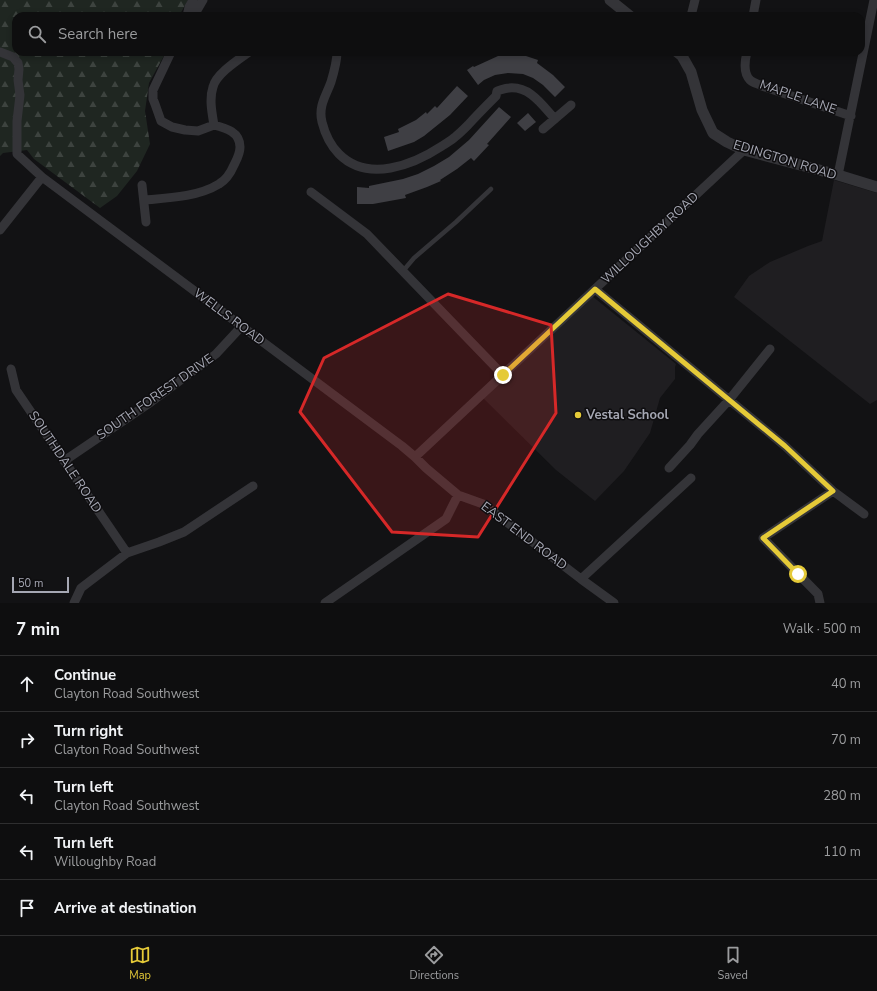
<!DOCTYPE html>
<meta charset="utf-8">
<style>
body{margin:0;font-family:"Nunito Sans",sans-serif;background:#1c1c1d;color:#f1f3f6}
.scale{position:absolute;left:12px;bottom:10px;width:57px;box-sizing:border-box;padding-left:4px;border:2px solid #a5a7b3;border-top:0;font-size:11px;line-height:14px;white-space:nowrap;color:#a5a7b3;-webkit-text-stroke:3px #0e0d0f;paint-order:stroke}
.stop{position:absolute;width:12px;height:12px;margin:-9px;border:3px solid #e5ca38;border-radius:50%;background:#fff}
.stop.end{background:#e5ca38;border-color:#fff;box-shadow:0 1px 4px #0008}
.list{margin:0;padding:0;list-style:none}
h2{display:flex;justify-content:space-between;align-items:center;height:52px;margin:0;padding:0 16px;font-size:17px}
h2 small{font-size:13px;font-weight:400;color:#9b9c9e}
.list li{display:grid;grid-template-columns:26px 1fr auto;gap:12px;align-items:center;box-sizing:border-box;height:56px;padding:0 16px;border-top:1px solid #2e2e2f}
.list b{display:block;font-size:15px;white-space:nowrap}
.list p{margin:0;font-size:13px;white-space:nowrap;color:#9b9c9e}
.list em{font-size:13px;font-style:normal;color:#9b9c9e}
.icon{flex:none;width:22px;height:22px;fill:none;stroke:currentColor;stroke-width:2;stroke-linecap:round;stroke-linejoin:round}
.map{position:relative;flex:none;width:877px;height:603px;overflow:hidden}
.search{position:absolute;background:#0e0e0f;box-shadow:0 2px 6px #0003;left:12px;right:12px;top:12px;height:44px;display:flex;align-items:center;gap:10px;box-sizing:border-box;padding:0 14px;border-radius:12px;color:#9b9c9e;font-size:15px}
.sheet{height:332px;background:#0e0e0f}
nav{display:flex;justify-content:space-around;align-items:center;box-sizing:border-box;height:56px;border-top:1px solid #2e2e2f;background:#0e0e0f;font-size:11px;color:#9b9c9e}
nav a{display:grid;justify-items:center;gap:2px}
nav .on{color:#e5ca38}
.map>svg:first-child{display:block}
</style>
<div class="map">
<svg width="877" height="603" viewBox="0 0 877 603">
<defs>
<pattern id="forest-firs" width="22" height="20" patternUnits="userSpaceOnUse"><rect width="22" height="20" fill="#1f2621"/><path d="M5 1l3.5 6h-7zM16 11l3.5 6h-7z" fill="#3d433f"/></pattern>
</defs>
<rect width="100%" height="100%" fill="#121214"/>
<path fill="#1f1e21" d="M834,180L877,193V400L870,404L734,297L749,276L770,262L808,246L822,241Z
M592,296L676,364L675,367V379L660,398L650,433L624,471L595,501L556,470L483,398Z"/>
<path fill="url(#forest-firs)" d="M0,0H188L179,16H16V52H166L149,83L145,111L150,144L137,171L117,196L100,208L34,159L27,150L3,153L0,156Z"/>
<path fill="#3f3f44" d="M507,54L526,56L538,60L537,63L553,75L565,87L555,97L543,85L533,78L523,74L508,73L495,75L484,80L478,85L467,70L473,66L474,67L498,56Z
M457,86L468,96L450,115L424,136L414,142L388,151L384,137L399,132L398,129L416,120L426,112L427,114L435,106L437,108Z
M499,107L511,117L487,144L489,145L474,161L471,158L457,169L440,180L441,181L427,187L405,195L406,198L373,204H357V187L369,188V186L403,179L418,174L434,166L449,157L469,140Z
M528,113L536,122L525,131L517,123Z"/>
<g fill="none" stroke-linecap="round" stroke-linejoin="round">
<path stroke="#343438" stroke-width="4.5" d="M403,271L414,258L456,222L491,189"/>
<path stroke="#343438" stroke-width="9" d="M187,16L189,7L193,0
M189,16L196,12L203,0
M691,16L695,0
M753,16L756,0
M0,52L13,57L18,63L19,69L18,80L20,95L17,121V154L42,177L402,446L415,457L426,468L458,495L483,504L581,579L614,603
M171,52L153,90V99L155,104L161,121L172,127L185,130L198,131L214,125
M337,52C337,62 334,72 331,82C326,96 318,106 322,122C325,134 330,145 339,154C368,183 413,165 442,146C446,143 451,141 455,137C459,134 464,129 468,125C477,115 486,106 496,96L497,91C501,90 505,88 509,88C530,86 542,105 555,119
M747,52C745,60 743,73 750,80C753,83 759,84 762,86L851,116
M214,125C212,113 209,99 213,87C216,74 238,60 249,52
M543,129L571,105
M838,175L874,0
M142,185L146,222
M311,192L367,234L503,375
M144,200C168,198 198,197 219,184C226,180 231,172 234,165C237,159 240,154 240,147C240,132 226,128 214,125
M0,230L42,177
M595,289L785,446L833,491L864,514
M11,369L16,390L127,553
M415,457L477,399L744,150
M64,461L151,402L216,354L241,327
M669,468L690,445L698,434L729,400L770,349
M581,579L691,478
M74,603L81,588L127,553L159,542L184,532L253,486
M325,603L446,519L458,495
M820,603L818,594L763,538L833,491"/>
<path stroke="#343438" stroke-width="11" d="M610,0L630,16
M677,52L682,56L691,72L702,110L713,133L727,142L744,150L838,175L877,187"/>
</g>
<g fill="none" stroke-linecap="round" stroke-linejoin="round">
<path stroke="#e5ca38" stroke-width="5" d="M503,375L595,289L785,446L833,491L763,538L798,574"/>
</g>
<path fill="#d62828" fill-opacity="0.2" stroke="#d62828" stroke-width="3" stroke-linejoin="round" d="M448,294L551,325L556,413L478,537L392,532L300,412L324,358Z"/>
<circle fill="#e5ca38" stroke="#0e0d0f" stroke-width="1.5" cx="578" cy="415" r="4"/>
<g text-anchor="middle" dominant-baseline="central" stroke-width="3" stroke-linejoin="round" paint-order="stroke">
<g font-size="13" fill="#a5a7b3" stroke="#0e0d0f">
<text transform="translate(798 97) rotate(19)">MAPLE LANE</text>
<text transform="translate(785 160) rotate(17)">EDINGTON ROAD</text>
<text transform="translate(650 238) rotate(-43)">WILLOUGHBY ROAD</text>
<text transform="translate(229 317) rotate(37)">WELLS ROAD</text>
<text transform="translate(155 397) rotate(-35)">SOUTH FOREST DRIVE</text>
<text transform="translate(65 462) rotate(56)">SOUTHDALE ROAD</text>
<text transform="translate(524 536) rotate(37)">EAST END ROAD</text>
</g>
<g font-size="13" font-weight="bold" fill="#a5a7b3" stroke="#0e0d0f" text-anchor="start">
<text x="586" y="415">Vestal School</text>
</g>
</g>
</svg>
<div class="scale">50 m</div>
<div class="stop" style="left:798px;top:574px"></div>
<div class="stop end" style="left:503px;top:375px"></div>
<div class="search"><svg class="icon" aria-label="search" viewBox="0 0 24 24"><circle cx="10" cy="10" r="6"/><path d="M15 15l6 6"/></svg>Search here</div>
</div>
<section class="sheet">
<h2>7 min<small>Walk · 500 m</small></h2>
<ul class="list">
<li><svg class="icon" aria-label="ahead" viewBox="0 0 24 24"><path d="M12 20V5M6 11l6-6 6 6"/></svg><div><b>Continue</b><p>Clayton Road Southwest</p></div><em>40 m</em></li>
<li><svg class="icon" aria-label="right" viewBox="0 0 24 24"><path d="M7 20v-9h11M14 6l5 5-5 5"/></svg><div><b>Turn right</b><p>Clayton Road Southwest</p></div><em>70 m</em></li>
<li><svg class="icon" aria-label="left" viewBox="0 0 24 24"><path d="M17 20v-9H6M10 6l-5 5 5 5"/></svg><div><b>Turn left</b><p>Clayton Road Southwest</p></div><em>280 m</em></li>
<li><svg class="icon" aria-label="left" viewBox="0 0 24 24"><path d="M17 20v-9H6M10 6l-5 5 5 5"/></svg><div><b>Turn left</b><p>Willoughby Road</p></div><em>110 m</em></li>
<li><svg class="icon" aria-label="arrive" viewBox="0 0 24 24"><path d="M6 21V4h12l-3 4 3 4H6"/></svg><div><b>Arrive at destination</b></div></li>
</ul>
</section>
<nav>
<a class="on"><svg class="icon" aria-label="map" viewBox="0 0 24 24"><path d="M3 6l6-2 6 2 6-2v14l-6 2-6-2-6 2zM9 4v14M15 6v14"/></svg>Map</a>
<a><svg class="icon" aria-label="directions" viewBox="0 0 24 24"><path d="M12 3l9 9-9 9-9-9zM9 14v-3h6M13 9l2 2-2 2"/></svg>Directions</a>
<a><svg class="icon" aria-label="saved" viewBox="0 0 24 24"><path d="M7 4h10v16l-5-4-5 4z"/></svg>Saved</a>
</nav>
